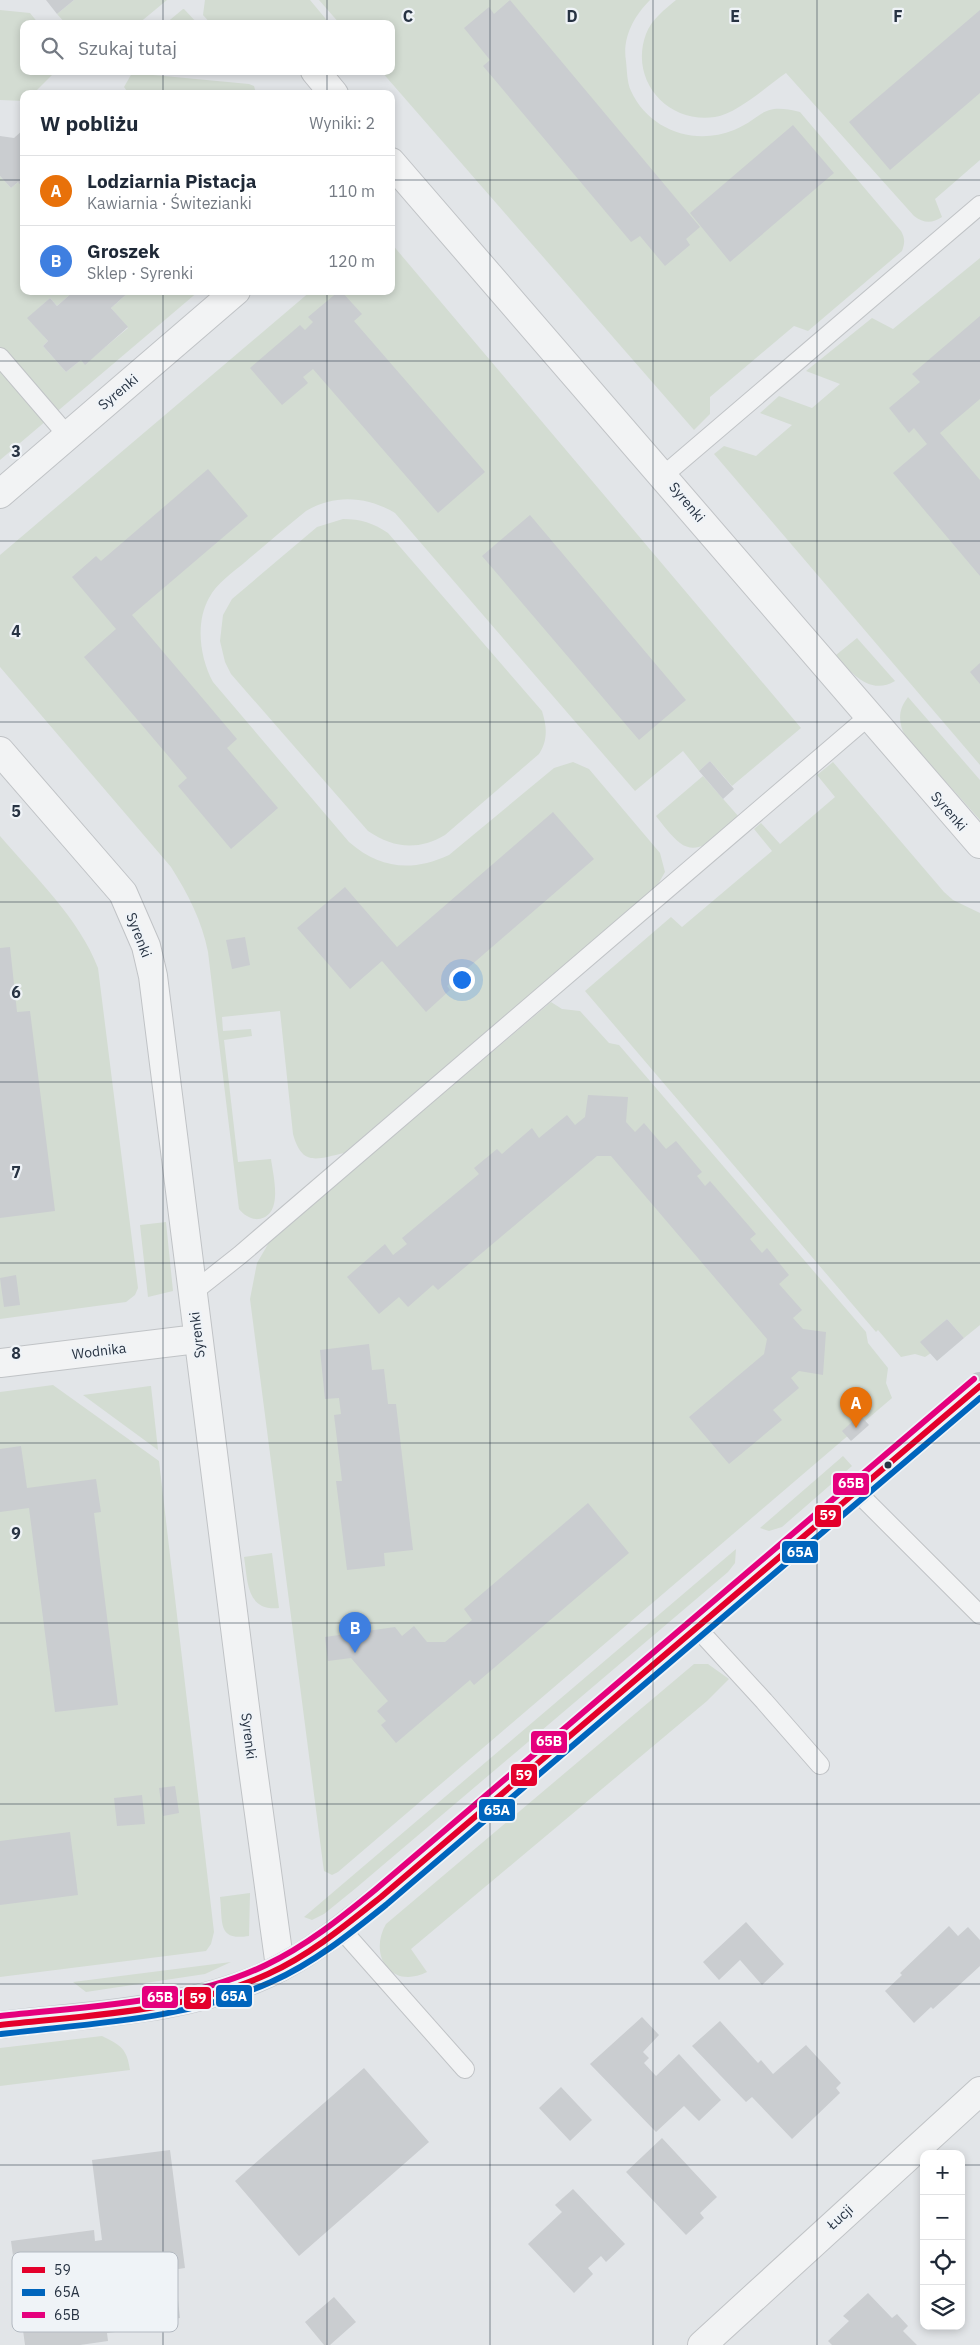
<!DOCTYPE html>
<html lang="pl">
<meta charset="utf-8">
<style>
body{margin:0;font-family:"IBM Plex Sans",sans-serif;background:#f6f6f7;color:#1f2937}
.controls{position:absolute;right:15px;bottom:15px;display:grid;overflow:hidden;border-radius:10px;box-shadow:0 2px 8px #0003}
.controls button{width:45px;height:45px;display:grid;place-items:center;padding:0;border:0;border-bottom:1px solid #e0e1e3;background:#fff;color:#1f2937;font:25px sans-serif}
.you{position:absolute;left:461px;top:979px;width:18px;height:18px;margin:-12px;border:4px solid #fff;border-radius:50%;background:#1a73e8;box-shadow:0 0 0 8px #1a73e833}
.badge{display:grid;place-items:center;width:32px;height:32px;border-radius:50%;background:#68717d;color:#fff;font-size:16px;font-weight:700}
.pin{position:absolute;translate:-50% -41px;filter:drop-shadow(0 1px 2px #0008)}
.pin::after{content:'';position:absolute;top:26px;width:18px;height:15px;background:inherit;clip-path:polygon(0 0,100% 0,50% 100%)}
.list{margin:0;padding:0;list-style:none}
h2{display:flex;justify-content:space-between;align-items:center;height:65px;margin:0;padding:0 20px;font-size:21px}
h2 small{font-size:16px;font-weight:400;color:#747a83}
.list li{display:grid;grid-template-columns:32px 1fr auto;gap:15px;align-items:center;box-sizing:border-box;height:70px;padding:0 20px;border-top:1px solid #e0e1e3}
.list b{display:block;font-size:19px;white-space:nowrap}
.list p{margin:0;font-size:16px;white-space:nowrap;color:#747a83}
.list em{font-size:16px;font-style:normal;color:#747a83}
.icon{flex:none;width:28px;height:28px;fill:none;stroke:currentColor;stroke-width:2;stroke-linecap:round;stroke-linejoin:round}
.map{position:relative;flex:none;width:980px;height:2345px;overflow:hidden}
.search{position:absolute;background:#fff;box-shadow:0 2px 8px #0003;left:20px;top:20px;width:375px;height:55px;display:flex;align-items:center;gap:12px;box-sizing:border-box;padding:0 18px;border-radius:10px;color:#747a83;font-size:19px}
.panel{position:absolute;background:#fff;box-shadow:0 2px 8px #0003;left:20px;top:90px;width:375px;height:205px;border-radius:10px}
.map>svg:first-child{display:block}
</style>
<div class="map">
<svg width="980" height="2345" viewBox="0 0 980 2345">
<rect width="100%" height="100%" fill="#e2e5e8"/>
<path fill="#d3dcd2" d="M74,0H167L138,24H66L57,14Z
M205,0H310L330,24H211L203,15Z
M319,0H650C634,16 622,38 626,61C627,70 627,83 631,91C649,130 694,146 734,130C764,118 760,102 800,112L901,231C905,238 905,243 902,251L808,331L794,326L710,397V414L694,430L381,71H391V24H340Z
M676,0H980V160L935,199L942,217C932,224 923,223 914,216L786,73C767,86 737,114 715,117C667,124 629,80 646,34C651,20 665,9 676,0Z
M184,9L198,24H165L183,9Z
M0,10L30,13L39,24H24V71H53L52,75L33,94H24V101L0,100Z
M132,73L249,84L254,86L256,93L129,94L124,87Z
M0,176L11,188L18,182L24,190V291H74L57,306L50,298L28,318L48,341L43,346L66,372L81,360L85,364L128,328L111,308L130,291H138L141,295L145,291H199L0,460Z
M391,243L801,728L732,786L710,761L699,771L683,751L635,791L395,513C367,496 334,494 306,511C285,528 265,545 244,563C232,573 217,583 209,598C195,623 200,658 213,682L349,842C380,869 412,872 449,855L554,768L573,762L589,769L660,853L665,872L657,886L344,1153C317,1159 302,1167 293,1134L280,1011L222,1017L223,1031L251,1029L252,1036L224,1040L238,1162L271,1159C273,1175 284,1215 259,1219C251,1220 244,1215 239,1209L208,952C202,921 188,894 171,867L0,667V555L311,291H391Z
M980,258V765L714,454L724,446L756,456L792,425L760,413L779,396L812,408L840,384L806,371L872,318L893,329Z
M343,519C361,519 373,523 388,533L542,711C547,727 548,740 539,754L445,835C418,851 393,848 368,831L231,674L225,662L220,641L223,615L232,599L317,527Z
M857,638L895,681C870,696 851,673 836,655Z
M908,697L980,780V820L905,736C898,721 898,710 908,697Z
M833,762L944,892L953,900L980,913V1325L964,1338L947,1319L921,1342L931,1353L925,1357L915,1354L901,1357L878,1330L876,1332L585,991L671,917L682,927L772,851L754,829L761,823L780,844L835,797L817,775Z
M703,776L739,817C724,830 701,859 680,843C671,836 663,825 656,816Z
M0,836C34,876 79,918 98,968L138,1288L135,1295L126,1302L0,1319Z
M551,1002L562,1009L580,1011L609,1043L619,1045L866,1332L868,1343L888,1368L886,1383L892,1398L338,1872L332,1875L324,1871L323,1864L250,1299L257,1263L271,1239Z
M166,1222L173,1291L148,1297L140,1225Z
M53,1385L159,1461L214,1932L211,1944L206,1951L0,1977V1392Z
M151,1386L158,1450L83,1395L150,1386Z
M843,1456L852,1466L782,1527L769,1531L760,1528Z
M736,1549L735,1563L728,1572L356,1888L324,1914L312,1920L304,1917Z
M272,1553L279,1608C246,1611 248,1582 244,1557Z
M694,1664H708L729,1679L707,1701L411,1949L427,1972C391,1990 368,1955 386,1924Z
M250,1893L249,1936C217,1941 223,1923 220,1897Z
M231,1962L205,1974L86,1992L73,1982Z
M102,2036C121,2045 127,2049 130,2070L0,2086V2048Z"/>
<path fill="#cacdd0" d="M46,0H74L57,14Z
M510,0L700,227L686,239L690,245L665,266L640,236L631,242L483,66L490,60L464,28L489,7L494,14Z
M980,10V93L890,170L849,122Z
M793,125L834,173L730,262L690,213Z
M24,129V190L18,182L11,188L0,176V136L14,138Z
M74,291H130L111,308L128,327L85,365L81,360L66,372L43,346L48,341L27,318L50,298L57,306Z
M339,291H341L362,314L354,321L485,472L438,513L313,369L303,377L308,383L282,405L250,368L300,325L305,330L313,322L308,317Z
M980,316V399L940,433L980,480V576L893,473L927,444L914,428L909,433L889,408L920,382L912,374Z
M208,469L248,516L132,615L237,739L227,748L278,808L231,849L178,786L187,778L84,657L116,629L72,577L96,556L101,561Z
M530,515L686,700L639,740L482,556Z
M980,663V684L970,672Z
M710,761L734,789L723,799L699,771Z
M553,812L594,859L447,986L450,990L426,1012L382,961L350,989L297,928L345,887L397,947Z
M245,937L250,965L232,969L226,940Z
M10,947L17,1012L30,1011L55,1211L0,1218V948Z
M588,1095L628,1097L626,1122L635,1132L644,1123L666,1149L676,1141L702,1172L697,1176L705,1186L710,1181L756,1234L750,1239L762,1253L767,1248L789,1275L779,1284L802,1310L793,1318L803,1329L826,1332L823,1375L799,1371L791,1378L799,1388L773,1410L782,1420L729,1464L689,1417L764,1354L767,1339L611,1156H597L438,1290L433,1285L408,1307L399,1297L379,1314L347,1277L385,1244L393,1255L407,1244L402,1238L479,1174L474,1168L497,1149L502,1154L532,1128L539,1138L567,1115L575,1125L585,1117Z
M16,1275L20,1305L4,1307L0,1278Z
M947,1319L964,1338L937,1361L920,1342Z
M369,1344L372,1370L384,1369L388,1404H396L413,1550L384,1553L385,1566L347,1570L336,1481H342L334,1415L341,1414L339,1398L325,1399L320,1350Z
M860,1415L869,1425L851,1441L842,1431Z
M21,1446L27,1488L96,1479L101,1512L94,1513L118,1705L55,1712L29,1508L0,1512V1449Z
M588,1503L629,1553L474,1685L470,1680L396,1743L381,1725L386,1721L377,1711L388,1701L351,1658L328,1661L325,1637L395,1627L402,1636L414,1626L427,1642H445L472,1620L464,1609Z
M175,1786L179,1813L163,1816L159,1788Z
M142,1795L145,1824L117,1826L114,1798Z
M70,1832L78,1895L0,1905V1841Z
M746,1922L784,1964L762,1985L740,1960L719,1980L703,1962Z
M949,1926L958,1936L968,1927L980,1940V1966L933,2009L931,2007L914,2023L885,1991L902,1975L900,1973Z
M642,2017L659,2035L643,2052L649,2058L644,2063L656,2076L679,2054L721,2100L699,2121L684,2106L656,2132L590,2064Z
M720,2021L758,2063L761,2060L773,2074L806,2045L841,2083L836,2088L840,2093L792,2139L752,2097L746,2102L692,2046Z
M364,2068L429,2142L299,2256L235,2181Z
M561,2087L592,2120L570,2141L539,2108Z
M662,2138L717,2197L700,2213L704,2218L686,2235L626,2172Z
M170,2150L185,2268L165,2271L167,2283L176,2281L180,2318L162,2320L163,2326L107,2333L108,2341L80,2345H25L11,2241L94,2230L95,2241L102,2240L92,2160Z
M573,2189L625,2244L606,2262L601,2256L588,2268L593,2274L574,2293L528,2244L562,2212L555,2205Z
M868,2293L892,2318L897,2314L908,2326L903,2331L917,2345H832L828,2341L849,2321L843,2316Z
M334,2297L356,2322L330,2345H324L305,2322Z"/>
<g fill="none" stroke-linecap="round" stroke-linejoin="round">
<g stroke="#c0c3c6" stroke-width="20">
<path id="lane" d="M0,357L67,435
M664,475L980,205
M192,1293L240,1255L869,716
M856,1491L980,1615
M697,1628L764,1701L820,1765
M341,1929L465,2069"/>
</g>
<g stroke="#c0c3c6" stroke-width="30">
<path id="street" d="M315,71L334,94
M391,162L980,844
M0,494L236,291
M0,751L123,893L146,946L153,976L251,1755L280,1967
M0,1363L197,1339
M702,2345L980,2091"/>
</g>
<use href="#lane" stroke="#f2f3f4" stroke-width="18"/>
<use href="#street" stroke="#f2f3f4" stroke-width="28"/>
<path stroke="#c3c6ca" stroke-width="28" d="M0,2025C89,2014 186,2012 268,1974C309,1955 345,1926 381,1897L980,1386"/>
<g stroke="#eff3f7" stroke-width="10">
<path id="bus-1" d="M0,2025C90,2015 184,2012 268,1974C310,1955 346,1925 381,1897L980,1386"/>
</g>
<g stroke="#eff3f7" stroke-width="10">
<path id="bus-2" d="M1,2034C92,2023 186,2020 271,1982C314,1963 351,1933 387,1904L980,1398"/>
</g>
<g stroke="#eff3f7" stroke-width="10">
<path id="bus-3" d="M0,2016C89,2006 185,2004 266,1965C306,1946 341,1918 375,1890L974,1379"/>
</g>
<use href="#bus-1" stroke="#e4002b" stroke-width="6"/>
<use href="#bus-2" stroke="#0065bd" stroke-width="6"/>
<use href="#bus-3" stroke="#e5007d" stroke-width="6"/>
</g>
<path fill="none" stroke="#273343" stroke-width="1" stroke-opacity="0.55" d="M163,0V24M327,0V24M490,0V2345M653,0V2345M817,0V2345M163,71V94M327,71V94M0,180H24M391,180H980M163,291V2345M327,291V2345M0,361H980M0,541H980M0,722H980M0,902H980M0,1082H980M0,1263H980M0,1443H980M0,1623H980M0,1804H980M0,1984H980M0,2165H924M961,2165H980"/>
<circle fill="#273343" stroke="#eff3f7" stroke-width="2" cx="888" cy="1465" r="4.5"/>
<g text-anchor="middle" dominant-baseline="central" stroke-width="4.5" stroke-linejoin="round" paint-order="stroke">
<g font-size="14" fill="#273343" stroke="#eff3f7">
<text transform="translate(118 392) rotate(-40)">Syrenki</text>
<text transform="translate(687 502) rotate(50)">Syrenki</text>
<text transform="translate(949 811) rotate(49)">Syrenki</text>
<text transform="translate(139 935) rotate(69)">Syrenki</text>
<text transform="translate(197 1335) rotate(-97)">Syrenki</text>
<text transform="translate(99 1351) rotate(-7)">Wodnika</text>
<text transform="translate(249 1736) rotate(83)">Syrenki</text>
<text transform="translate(840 2217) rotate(-42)">Łucji</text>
</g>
</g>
<rect x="12" y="2252" width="166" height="80" rx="8" fill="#eff3f7" stroke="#b3b9c1" stroke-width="1"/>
<rect x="22" y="2267" width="23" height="6" fill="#e4002b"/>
<rect x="22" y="2289" width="23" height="7" fill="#0065bd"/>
<rect x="22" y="2312" width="23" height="6" fill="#e5007d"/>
<g font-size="14" fill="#273343">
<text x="54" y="2275">59</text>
<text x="54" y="2297">65A</text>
<text x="54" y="2320">65B</text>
</g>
<g font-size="16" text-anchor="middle" font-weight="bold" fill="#273343" stroke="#eff3f7" stroke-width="4.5" stroke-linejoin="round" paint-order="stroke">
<text x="408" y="22">C</text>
<text x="572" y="22">D</text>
<text x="735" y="22">E</text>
<text x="898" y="22">F</text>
<text x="16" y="457">3</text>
<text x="16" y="637">4</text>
<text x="16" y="817">5</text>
<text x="16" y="998">6</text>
<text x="16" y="1178">7</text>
<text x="16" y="1359">8</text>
<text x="16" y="1539">9</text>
</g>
<g stroke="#eff3f7" stroke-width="2">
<rect x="832" y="1472" width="38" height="24" rx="5" fill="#e5007d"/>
<rect x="814" y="1504" width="28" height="24" rx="5" fill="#e4002b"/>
<rect x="781" y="1540" width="38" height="24" rx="5" fill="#0065bd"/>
<rect x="530" y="1730" width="38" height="24" rx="5" fill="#e5007d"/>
<rect x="510" y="1763" width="28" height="24" rx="5" fill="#e4002b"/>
<rect x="478" y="1798" width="38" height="24" rx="5" fill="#0065bd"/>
<rect x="215" y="1984" width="38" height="24" rx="5" fill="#0065bd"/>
<rect x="141" y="1985" width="38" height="24" rx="5" fill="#e5007d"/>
<rect x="183" y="1986" width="29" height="24" rx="5" fill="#e4002b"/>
</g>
<g font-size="14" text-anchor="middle" font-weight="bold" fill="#fff">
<text x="851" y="1488">65B</text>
<text x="828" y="1520">59</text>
<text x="800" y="1557">65A</text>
<text x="549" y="1746">65B</text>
<text x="524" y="1780">59</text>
<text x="497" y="1815">65A</text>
<text x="234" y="2001">65A</text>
<text x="160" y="2002">65B</text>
<text x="198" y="2003">59</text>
</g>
</svg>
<div class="controls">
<button>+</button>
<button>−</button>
<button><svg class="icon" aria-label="locate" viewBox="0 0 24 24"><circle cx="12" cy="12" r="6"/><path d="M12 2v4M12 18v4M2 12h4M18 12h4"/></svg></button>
<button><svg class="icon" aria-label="layers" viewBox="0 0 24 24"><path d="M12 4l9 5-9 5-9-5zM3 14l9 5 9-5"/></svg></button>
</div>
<div class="you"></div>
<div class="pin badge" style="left:856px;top:1428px;background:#e8710a">A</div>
<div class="pin badge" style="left:355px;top:1653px;background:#3f7fe0">B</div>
<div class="search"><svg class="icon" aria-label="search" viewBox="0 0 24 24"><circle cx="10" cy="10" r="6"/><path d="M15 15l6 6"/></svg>Szukaj tutaj</div>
<section class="panel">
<h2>W pobliżu<small>Wyniki: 2</small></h2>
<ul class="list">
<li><span class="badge" style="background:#e8710a">A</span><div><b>Lodziarnia Pistacja</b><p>Kawiarnia · Świtezianki</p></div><em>110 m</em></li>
<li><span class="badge" style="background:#3f7fe0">B</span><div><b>Groszek</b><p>Sklep · Syrenki</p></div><em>120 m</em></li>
</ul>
</section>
</div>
